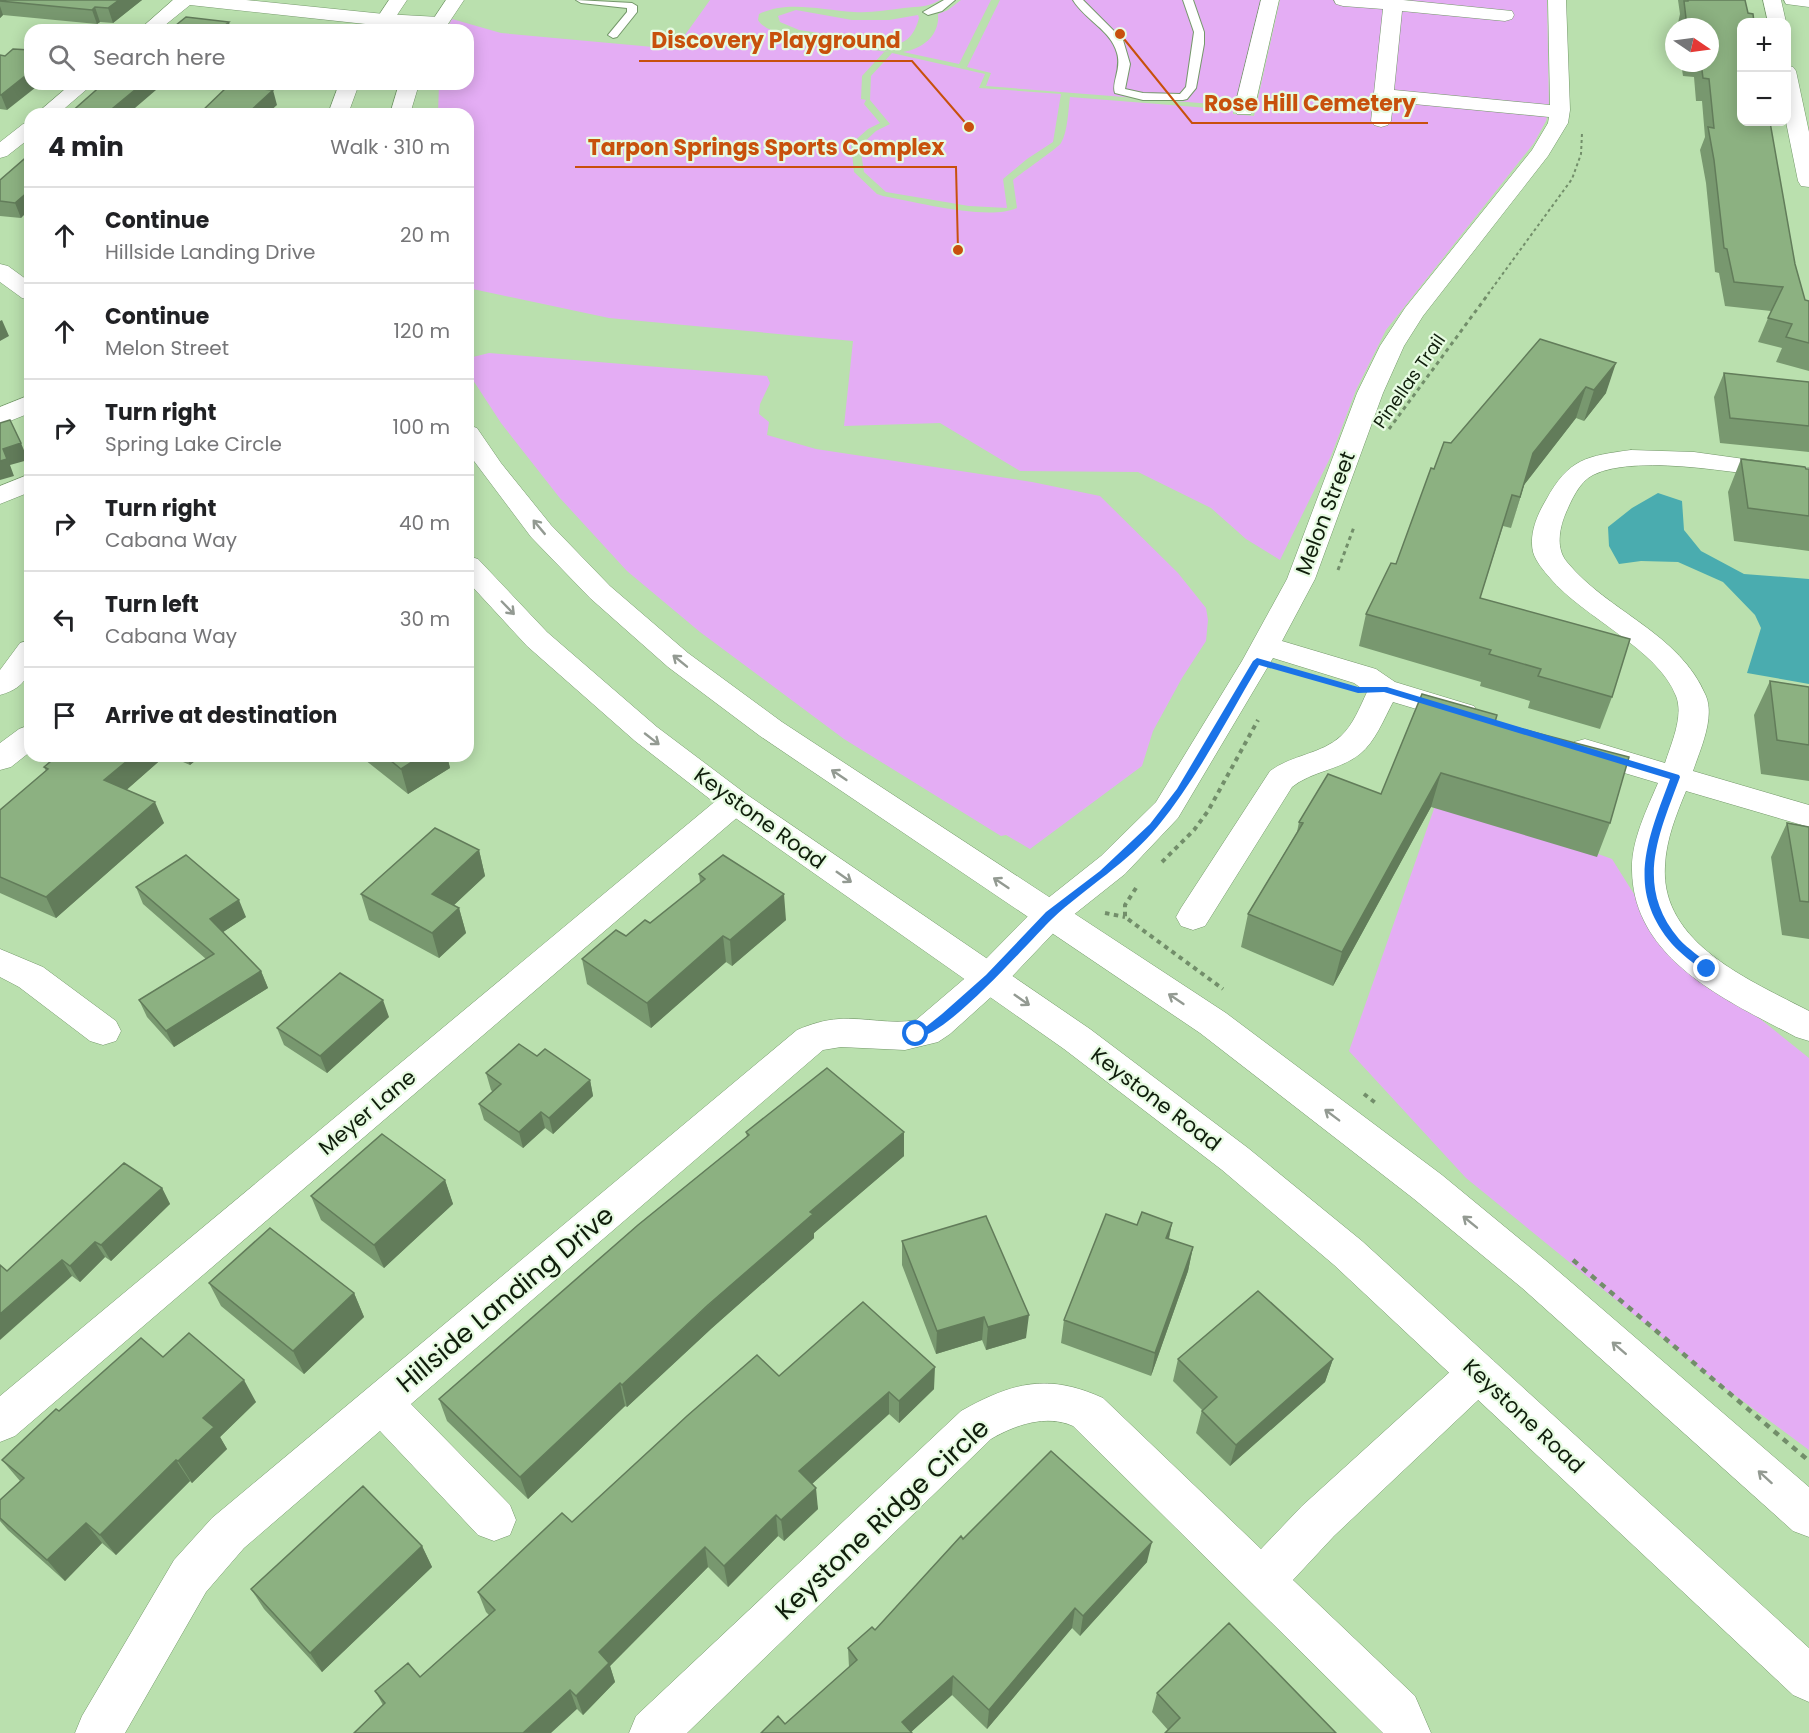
<!DOCTYPE html>
<meta charset="utf-8">
<style>
body{margin:0;font-family:Poppins,sans-serif;background:#f2f2f2;color:#202124}
.controls{position:absolute;right:18px;top:18px;display:grid;overflow:hidden;border-radius:12px;box-shadow:0 3px 15px #0003}
.controls button{width:54px;height:54px;display:grid;place-items:center;padding:0;border:0;border-bottom:2px solid #e0e0e0;background:#fff;color:#202124;font:30px sans-serif}
.compass{position:absolute;left:1665px;top:18px;width:54px;height:54px;border-radius:50%;background:#fff;box-shadow:0 3px 15px #0003;rotate:103deg}
.stop{position:absolute;width:18px;height:18px;margin:-14px;border:4px solid #1a73e8;border-radius:50%;background:#fff}
.stop.end{background:#1a73e8;border-color:#fff;box-shadow:0 2px 6px #0008}
.list{margin:0;padding:0;list-style:none}
h2{display:flex;justify-content:space-between;align-items:center;height:78px;margin:0;padding:0 24px;font-size:26px}
h2 small{font-size:20px;font-weight:400;color:#757577}
.list li{display:grid;grid-template-columns:39px 1fr auto;gap:18px;align-items:center;box-sizing:border-box;height:96px;padding:0 24px;border-top:2px solid #e0e0e0}
.list b{display:block;font-size:22px;white-space:nowrap}
.list p{margin:0;font-size:20px;white-space:nowrap;color:#757577}
.list em{font-size:20px;font-style:normal;color:#757577}
.icon{flex:none;width:33px;height:33px;fill:none;stroke:currentColor;stroke-width:2;stroke-linecap:round;stroke-linejoin:round}
.map{position:relative;flex:none;width:1809px;height:1733px;overflow:hidden}
.search{position:absolute;background:#fff;box-shadow:0 3px 15px #0003;left:24px;top:24px;width:450px;height:66px;display:flex;align-items:center;gap:15px;box-sizing:border-box;padding:0 21px;border-radius:18px;color:#757577;font-size:22px}
.panel{position:absolute;background:#fff;box-shadow:0 3px 15px #0003;left:24px;top:108px;width:450px;height:654px;border-radius:18px}
.map>svg:first-child{display:block}
</style>
<div class="map">
<svg width="1809" height="1733" viewBox="0 0 1809 1733">
<rect width="100%" height="100%" fill="#bae0ae"/>
<path fill="#e4adf4" d="M710,0H940C927,8 919,6 904,8C887,10 872,13 854,12C822,10 787,0 759,14L758,20C769,41 863,48 889,52H884L862,76L861,99L866,100L864,104L880,123L868,129L851,144L854,172L877,194L883,196C916,202 988,221 1017,208L1013,180C1021,173 1058,148 1061,143C1068,131 1068,111 1070,97L1233,110V114L1254,116L1280,0H1547L1549,108L1546,121L1534,143L1386,330L1356,390L1331,456L1280,560L1246,539L1211,508L1138,472L1020,471L940,423L844,426L853,341L609,318L468,288V114H438L439,84H468V30H446L452,19L501,33L675,49Z
M961,0H991L959,64L903,52C923,49 940,35 938,14L948,10Z
M1000,0H1266L1238,106L986,86L991,73L967,67Z
M796,10L852,20H889L918,15L919,18C916,30 909,43 895,44L799,30L780,22L778,16Z
M892,53L985,74L979,88L1061,94L1053,142L1027,159L1003,179L1007,208L969,206L886,192L864,172L860,146L876,131L890,124L870,100L871,76Z
M489,353L767,376L770,383L760,404L759,414L769,422L767,435L816,449L1032,482L1100,496L1178,573L1206,608L1208,620L1206,641L1182,678L1153,731L1142,766L1030,849L1006,835L1001,836L844,739L700,632L627,571L559,497L501,423L471,377L468,363L473,357Z
M1436,803L1503,820L1612,859L1664,942L1809,1058V1450L1713,1379L1466,1178L1349,1051Z"/>
<path fill="#4aacaf" d="M1658,493L1682,501L1684,530L1701,551L1744,574L1809,579V684L1747,673L1761,628L1755,615L1723,582L1678,562L1641,561L1619,564L1609,546L1608,527L1632,508Z"/>
<g fill="none" stroke-linecap="round" stroke-linejoin="round">
<g stroke="#74986a" stroke-width="2">
<path id="service" d="M576,0L632,3L637,6V12L617,37L613,38L608,35L627,12V8L581,3Z
M944,0H955L942,11L928,15L923,12Z
M1073,0H1083L1123,40L1130,64L1125,89L1143,93L1180,94L1186,87L1194,32L1183,0H1193L1204,32V44L1196,88L1187,99L1183,100H1143L1115,93C1111,83 1122,69 1117,53C1111,30 1085,20 1073,0Z"/>
</g>
<g stroke="#74986a" stroke-width="1">
<path id="minor" d="M173,0H246L384,14L439,17L446,19L448,23L446,27L439,29L384,26L190,5L159,30H139Z
M1261,0H1279L1254,110L1251,114H1237L1234,110Z
M1334,0H1403L1512,11L1514,15L1512,19L1505,21L1402,11L1394,90L1550,105L1548,0H1566L1570,110L1568,123L1548,156L1423,316L1404,346L1383,393L1315,579L1282,641L1376,669L1395,682L1474,706L1478,713L1474,720L1463,723L1393,702C1384,719 1375,742 1360,754C1340,770 1312,771 1292,787L1205,926L1193,930L1181,926L1176,917L1181,908L1270,771C1291,755 1322,754 1341,736C1353,725 1360,707 1367,692L1354,683L1273,658L1178,818L1125,874L1062,924L1001,988L950,1034L938,1042L905,1050L841,1047L823,1050L411,1404L510,1505L516,1520L510,1535L494,1541L478,1535L380,1431L244,1548L206,1592L125,1733H75L82,1716L174,1560L212,1518L797,1030C811,1024 824,1020 839,1019C865,1017 891,1025 916,1020L977,968L1038,906L1101,856L1156,802L1242,661L1287,579L1357,393L1380,346L1405,308L1532,150L1548,123L1549,117L1393,102L1391,121L1388,125L1381,127L1374,125L1371,121L1383,9L1343,6L1336,4Z
M1763,0H1781L1786,22H1768Z
M1784,0H1809V7L1786,4Z
M1786,65L1793,67L1796,71L1809,132V187L1801,186L1798,181L1786,122Z
M71,84H93L58,114H36Z
M30,122V138L7,156L0,158V142L23,124Z
M0,264L8,266L30,282V300L22,298L0,282Z
M30,395V413L0,425V407Z
M1631,450L1694,452L1809,468V484C1758,476 1638,452 1593,475C1579,482 1571,501 1565,515C1559,530 1556,549 1567,562C1608,612 1680,633 1706,696C1715,718 1700,750 1693,771L1809,805V827L1686,791C1676,815 1666,840 1665,866C1660,944 1752,981 1809,1011V1041L1796,1037C1728,1001 1633,960 1632,870C1631,841 1647,809 1658,783L1574,758L1569,750L1574,742L1585,739L1665,763C1671,744 1684,716 1676,696C1658,649 1584,618 1550,578C1544,571 1536,562 1533,552C1529,534 1537,515 1546,500C1569,458 1587,456 1631,450Z
M30,474V492L0,504V486Z
M30,640C30,669 32,686 0,695V670L20,643Z
M30,725V752L11,767L0,770V743L19,729Z
M735,791L746,794L751,802L746,810L15,1436L0,1442V1396L724,794Z
M0,949L43,967L116,1021L121,1031L116,1041L103,1045L90,1041L19,987L0,977Z
M1478,1354L1493,1360L1499,1373L1493,1386L1334,1536L1293,1580L1415,1696L1431,1733H1383L1073,1426C1046,1414 1015,1425 991,1439L687,1733H629L636,1716L961,1411C1013,1382 1048,1373 1103,1398L1261,1549L1302,1506L1463,1360Z"/>
</g>
<g stroke="#74986a" stroke-width="1">
<path id="secondary" d="M389,0H407L387,30H369Z
M446,0H464L444,30H426Z
M339,84H359L348,114H328Z
M399,84H419L410,114H390Z
M468,425L477,428L501,463L551,525L610,586L688,653L782,722L1226,1013L1442,1175L1550,1264L1809,1487V1537L1793,1531L1522,1288L1414,1199L1200,1033L760,736L668,667L590,598L531,537L468,453Z
M468,556L478,559L547,632L657,727L746,794L1090,1029L1248,1148L1362,1241L1809,1648V1702L1793,1695L1334,1265L1222,1170L1064,1049L724,810L635,741L527,646L468,582Z"/>
</g>
<path stroke="#728e6a" stroke-width="2" stroke-dasharray="3 3" stroke-linecap="butt" d="M1488,294L1572,179L1581,154L1582,133"/>
<path stroke="#728e6a" stroke-width="3" stroke-dasharray="4 4" stroke-linecap="butt" d="M1389,429L1489,293
M1338,570L1354,527"/>
<path stroke="#728e6a" stroke-width="4" stroke-dasharray="4.5 4.5" stroke-linecap="butt" d="M1162,862L1194,830L1208,811L1258,720
M1136,888L1125,905V917L1223,989
M1105,913L1125,917
M1364,1094L1377,1104"/>
<path stroke="#728e6a" stroke-width="4.5" stroke-dasharray="6 6" stroke-linecap="butt" d="M1573,1260L1809,1461"/>
<use href="#service" fill="#fff" fill-rule="evenodd"/>
<use href="#minor" fill="#fff" fill-rule="evenodd"/>
<use href="#secondary" fill="#fff" fill-rule="evenodd"/>
</g>
<path fill="#78986f" d="M0,0H142L113,23L100,22L97,24L3,15L0,18Z
M1678,0H1745L1742,22L1795,264L1805,300L1809,301V371L1776,362L1782,348L1758,342L1771,311L1725,306L1719,273L1715,272L1706,183L1700,150L1705,137L1702,101H1696L1694,77L1683,76L1681,63H1710V27H1678V23L1680,14Z
M0,55L7,110L0,109Z
M30,154L21,218L0,216V180Z
M1540,339L1606,393L1584,421L1576,418L1524,485L1511,528L1503,526L1480,598L1612,697L1600,729L1528,708L1530,701L1480,686L1481,682L1359,646L1366,614L1396,564L1434,469Z
M1724,373L1809,382V452L1720,443L1714,397Z
M1741,459L1809,469V551L1734,541L1728,492Z
M1770,681L1809,687V781L1761,774L1754,715Z
M1495,722L1610,823L1597,857L1431,807L1333,986L1241,947L1248,914L1297,832L1299,822L1381,794Z
M57,756H165L126,790L164,823L56,918L0,893V810L46,771L44,767Z
M169,756H201L190,765Z
M360,756H447L450,768L408,794Z
M1787,823L1809,827V939L1782,935L1771,857Z
M479,850L485,876L454,905L459,908L466,933L439,958L369,920L361,894Z
M699,874L786,920L732,966L726,962L651,1028L587,984L582,959L650,923L700,883Z
M136,887L246,917L223,932L261,971L268,988L174,1047L147,1017L139,1000L206,959L143,904Z
M389,1017L327,1073L284,1045L277,1028Z
M537,1056L590,1080L593,1096L553,1134L545,1128L523,1148L484,1120L479,1104L493,1092L491,1090L486,1073Z
M746,1132L904,1156L814,1233V1238L712,1328L627,1407L625,1406L528,1499L447,1421L439,1399L747,1137Z
M445,1180L453,1204L384,1268L321,1220L311,1196Z
M162,1188L170,1204L111,1261L105,1257L80,1282L72,1276L7,1271Z
M1172,1223L1169,1239L1193,1247L1188,1271L1151,1376L1061,1343L1064,1320L1137,1225Z
M902,1241L1026,1338L986,1350L982,1340L936,1354L902,1265Z
M209,1283L354,1293L364,1317L304,1374L221,1306Z
M163,1357L256,1402L220,1437L227,1449L192,1483L190,1481L116,1555L102,1543L65,1581L8,1530L0,1521V1500L20,1481L2,1460L59,1411Z
M1178,1359H1333L1325,1382L1230,1466L1196,1433L1202,1410L1173,1381Z
M779,1376L934,1389L899,1423L889,1414L812,1484L818,1509L784,1541L778,1536L728,1587L708,1567L610,1666L615,1682L583,1715L577,1709L383,1705L375,1691L420,1677L489,1615L486,1612L478,1592L572,1522Z
M963,1539L1147,1562L1080,1636L1072,1628L987,1729L952,1695L911,1732L785,1724L849,1667L848,1648L875,1630Z
M422,1546L432,1567L322,1672L264,1609L251,1589Z
M1157,1693L1336,1733L1168,1730L1152,1712Z"/>
<path fill="#627c5a" d="M119,0H142L113,23L108,8Z
M0,6L3,15L0,18Z
M95,7L100,22L97,24L92,10Z
M229,22L231,30H219Z
M30,72V84H40L7,110L1,95Z
M142,84H163L128,114H114L112,109Z
M273,90L277,105L267,114H247Z
M30,190V209L21,218L15,203Z
M2,320L9,336L0,341V321Z
M1616,363L1606,393L1584,421L1594,390Z
M1586,387L1576,418L1524,485L1511,528L1533,453Z
M21,443L28,460L10,465L14,476L0,480V461L3,449Z
M133,756H165L114,801L104,780Z
M186,756H201L190,765Z
M421,756H447L450,768L408,794L401,769Z
M1441,773L1431,807L1333,986L1342,952Z
M155,802L164,823L56,918L46,897Z
M479,850L485,876L439,919L432,894Z
M784,894L786,920L732,966L730,940Z
M239,900L246,917L217,936L210,919Z
M459,908L466,933L439,958L432,933Z
M723,936L726,962L651,1028L647,1003Z
M261,971L268,988L174,1047L166,1031Z
M383,1000L389,1017L327,1073L320,1056Z
M590,1080L593,1096L553,1134L549,1118Z
M541,1112L545,1128L523,1148L519,1132Z
M904,1132V1156L814,1233V1238L712,1328L627,1407L622,1385L810,1212Z
M445,1180L453,1204L384,1268L374,1245Z
M162,1188L170,1204L111,1261L101,1245Z
M1172,1223L1167,1246L1166,1238Z
M95,1242L105,1257L80,1282L70,1266Z
M1193,1247L1188,1271L1151,1376L1155,1353Z
M62,1260L72,1276L0,1340V1314Z
M354,1293L364,1317L304,1374L293,1351Z
M1029,1315L1026,1338L986,1350L988,1327Z
M984,1317L982,1340L936,1354L937,1331Z
M1333,1359L1325,1382L1230,1466L1236,1445Z
M935,1367L934,1389L899,1423V1401Z
M244,1380L256,1402L220,1437L227,1449L192,1483L178,1461L203,1418Z
M620,1383L625,1406L528,1499L520,1477Z
M889,1392V1414L802,1493L799,1471Z
M176,1460L190,1481L116,1555L100,1535Z
M816,1488L818,1509L784,1541L781,1520Z
M776,1515L778,1536L728,1587L724,1566Z
M86,1523L102,1543L65,1581L47,1560Z
M1152,1542L1147,1562L1080,1636L1083,1616Z
M422,1546L432,1567L322,1672L310,1653Z
M705,1547L708,1567L610,1666L615,1682L583,1715L576,1696L599,1652Z
M1075,1608L1072,1628L987,1729L989,1710Z
M953,1676L952,1695L910,1733L902,1722Z
M570,1690L577,1709L551,1733H523Z"/>
<path fill="#8cb181" stroke="#627c5a" stroke-width="1.5" d="M0,0H119L108,8L95,7L92,10L0,1Z
M1688,0H1745L1748,13L1753,14L1754,22H1742V122H1770L1795,264L1805,300L1809,301V343L1786,337L1792,324L1768,318L1783,287L1734,282L1727,249L1724,248L1714,160L1708,127L1714,128L1709,79L1703,78L1701,63H1710V27H1687L1684,1H1688Z
M186,17L229,22L219,30H170Z
M13,49L30,50V72L1,95H0V55L5,56Z
M103,84H142L112,109L125,110L121,114H69Z
M228,86L273,90L247,114H199Z
M30,154V190L15,203L0,201V180Z
M1540,339L1616,363L1594,390L1586,387L1533,453L1520,497L1512,495L1480,598L1630,639L1612,697L1538,676L1541,669L1489,654L1491,650L1366,614L1391,563L1396,564L1431,468L1434,469L1444,442L1451,443Z
M1724,373L1809,382V426L1730,418Z
M10,420L21,443L3,449L7,459L0,461V423Z
M1741,459L1805,467L1806,469H1809V516L1748,508Z
M1770,681L1809,687V745L1777,740Z
M1422,694L1497,715L1495,722L1629,757L1610,823L1441,773L1342,952L1248,914L1303,823L1299,822L1328,774L1381,794Z
M57,756H133L104,780L155,802L46,897L0,877V810L48,769L44,767Z
M385,756H421L401,769Z
M1787,823L1809,827V902L1800,901Z
M435,828L479,850L432,894L459,908L432,933L361,894Z
M186,855L239,900L210,919L261,971L166,1031L139,1000L214,954L136,887Z
M723,855L784,894L730,940L723,936L647,1003L582,959L616,930L626,936L645,920L650,923L705,879L699,874Z
M340,973L383,1000L320,1056L277,1028Z
M519,1044L537,1056L545,1049L590,1080L549,1118L541,1112L519,1132L479,1104L501,1084L486,1073Z
M827,1068L904,1132L810,1212L813,1214L708,1305L622,1385L620,1383L520,1477L439,1399L638,1225L749,1135L746,1132Z
M382,1134L445,1180L374,1245L311,1196Z
M124,1163L162,1188L101,1245L95,1242L70,1266L62,1260L0,1314V1265L7,1271Z
M1142,1212L1172,1223L1166,1238L1193,1247L1155,1353L1064,1320L1106,1214L1137,1225Z
M986,1216L1029,1315L988,1327L984,1317L937,1331L902,1241Z
M270,1228L354,1293L293,1351L209,1283Z
M1258,1291L1333,1359L1236,1445L1202,1411L1217,1397L1178,1359Z
M863,1302L935,1367L899,1401L889,1392L799,1471L816,1488L781,1520L776,1515L724,1566L705,1547L599,1652L609,1663L576,1696L570,1690L523,1733H354L385,1703L375,1691L408,1663L420,1677L495,1610L478,1592L562,1513L572,1522L687,1416L757,1355L779,1376Z
M189,1333L244,1380L203,1418L214,1427L178,1461L176,1460L100,1535L86,1523L47,1560L0,1518V1500L24,1478L2,1460L56,1409L59,1411L141,1338L163,1357Z
M1051,1451L1152,1542L1083,1616L1075,1608L989,1710L953,1676L902,1722L912,1733H761L778,1716L785,1724L857,1660L848,1648L872,1627L875,1630L961,1536L963,1539Z
M363,1486L422,1546L310,1653L251,1589Z
M1229,1623L1336,1733H1165L1180,1718L1157,1693Z"/>
<defs><path id="oneway-shaft" d="M-6 0H5M1.5-3L5.5 0L1.5 3" fill="none" stroke-width="1.6" stroke-linecap="round" stroke-linejoin="round" transform="scale(1.5)"/></defs>
<g stroke="#939a92">
<use href="#oneway-shaft" transform="translate(539 527) rotate(-130)"/>
<use href="#oneway-shaft" transform="translate(508 608) rotate(46)"/>
<use href="#oneway-shaft" transform="translate(680 661) rotate(-141)"/>
<use href="#oneway-shaft" transform="translate(652 739) rotate(38)"/>
<use href="#oneway-shaft" transform="translate(839 775) rotate(-146)"/>
<use href="#oneway-shaft" transform="translate(844 877) rotate(35)"/>
<use href="#oneway-shaft" transform="translate(1001 883) rotate(-146)"/>
<use href="#oneway-shaft" transform="translate(1176 999) rotate(-146)"/>
<use href="#oneway-shaft" transform="translate(1022 1000) rotate(35)"/>
<use href="#oneway-shaft" transform="translate(1332 1115) rotate(-143)"/>
<use href="#oneway-shaft" transform="translate(1470 1222) rotate(-141)"/>
<use href="#oneway-shaft" transform="translate(1619 1348) rotate(-139)"/>
<use href="#oneway-shaft" transform="translate(1765 1477) rotate(-138)"/>
</g>
<path fill="#1a73e8" d="M1257,658L1358,687H1387L1679,775L1680,777C1659,834 1634,886 1679,939C1688,949 1701,957 1711,966V971H1704C1693,963 1681,954 1672,944C1625,889 1648,839 1670,779L1384,692L1358,693L1259,665C1227,719 1198,777 1158,826C1128,863 1086,887 1052,919C1030,940 941,1044 913,1037V1031L927,1026L942,1014L986,975L1046,912L1100,871L1150,824L1177,789L1253,661Z"/>
<g text-anchor="middle" dominant-baseline="central" stroke-width="4.5" stroke-linejoin="round" paint-order="stroke">
<g font-size="18" fill="#101e0c" stroke="#e7fbe2">
<text transform="translate(1409 381) rotate(-55)">Pinellas Trail</text>
</g>
<g font-size="21" fill="#101e0c" stroke="#e7fbe2">
<text transform="translate(1325 513) rotate(-69)">Melon Street</text>
<text transform="translate(760 818) rotate(36)">Keystone Road</text>
<text transform="translate(1156 1099) rotate(37)">Keystone Road</text>
<text transform="translate(367 1112) rotate(-40)">Meyer Lane</text>
<text transform="translate(1524 1416) rotate(43)">Keystone Road</text>
</g>
<g font-size="26" fill="#101e0c" stroke="#e7fbe2">
<text transform="translate(505 1299) rotate(-40)">Hillside Landing Drive</text>
<text transform="translate(882 1519) rotate(-43)">Keystone Ridge Circle</text>
</g>
</g>
<path fill="none" stroke="#c8500c" stroke-width="2" d="M969 127L912 61H639M1120 34L1192 123H1428M958 250L956 167H575"/>
<g fill="#c8500c" stroke="#e7fbe2" stroke-width="2">
<circle cx="969" cy="127" r="6"/>
<circle cx="1120" cy="34" r="6"/>
<circle cx="958" cy="250" r="6"/>
</g>
<g font-size="22" text-anchor="middle" font-weight="bold" fill="#c8500c" stroke="#e7fbe2" stroke-width="4.5" stroke-linejoin="round" paint-order="stroke">
<text x="776" y="48">Discovery Playground</text>
<text x="1310" y="111">Rose Hill Cemetery</text>
<text x="766" y="155">Tarpon Springs Sports Complex</text>
</g>
</svg>
<div class="controls">
<button>+</button>
<button>−</button>
</div>
<svg class="compass" viewBox="-18 -18 36 36"><path d="M0-13l5 13h-10z" fill="#e53935"/><path d="M0 13l5-13h-10z" fill="#757577"/></svg>
<div class="stop" style="left:916px;top:1034px"></div>
<div class="stop end" style="left:1707px;top:969px"></div>
<div class="search"><svg class="icon" aria-label="search" viewBox="0 0 24 24"><circle cx="10" cy="10" r="6"/><path d="M15 15l6 6"/></svg>Search here</div>
<section class="panel">
<h2>4 min<small>Walk · 310 m</small></h2>
<ul class="list">
<li><svg class="icon" aria-label="ahead" viewBox="0 0 24 24"><path d="M12 20V5M6 11l6-6 6 6"/></svg><div><b>Continue</b><p>Hillside Landing Drive</p></div><em>20 m</em></li>
<li><svg class="icon" aria-label="ahead" viewBox="0 0 24 24"><path d="M12 20V5M6 11l6-6 6 6"/></svg><div><b>Continue</b><p>Melon Street</p></div><em>120 m</em></li>
<li><svg class="icon" aria-label="right" viewBox="0 0 24 24"><path d="M7 20v-9h11M14 6l5 5-5 5"/></svg><div><b>Turn right</b><p>Spring Lake Circle</p></div><em>100 m</em></li>
<li><svg class="icon" aria-label="right" viewBox="0 0 24 24"><path d="M7 20v-9h11M14 6l5 5-5 5"/></svg><div><b>Turn right</b><p>Cabana Way</p></div><em>40 m</em></li>
<li><svg class="icon" aria-label="left" viewBox="0 0 24 24"><path d="M17 20v-9H6M10 6l-5 5 5 5"/></svg><div><b>Turn left</b><p>Cabana Way</p></div><em>30 m</em></li>
<li><svg class="icon" aria-label="arrive" viewBox="0 0 24 24"><path d="M6 21V4h12l-3 4 3 4H6"/></svg><div><b>Arrive at destination</b></div></li>
</ul>
</section>
</div>
